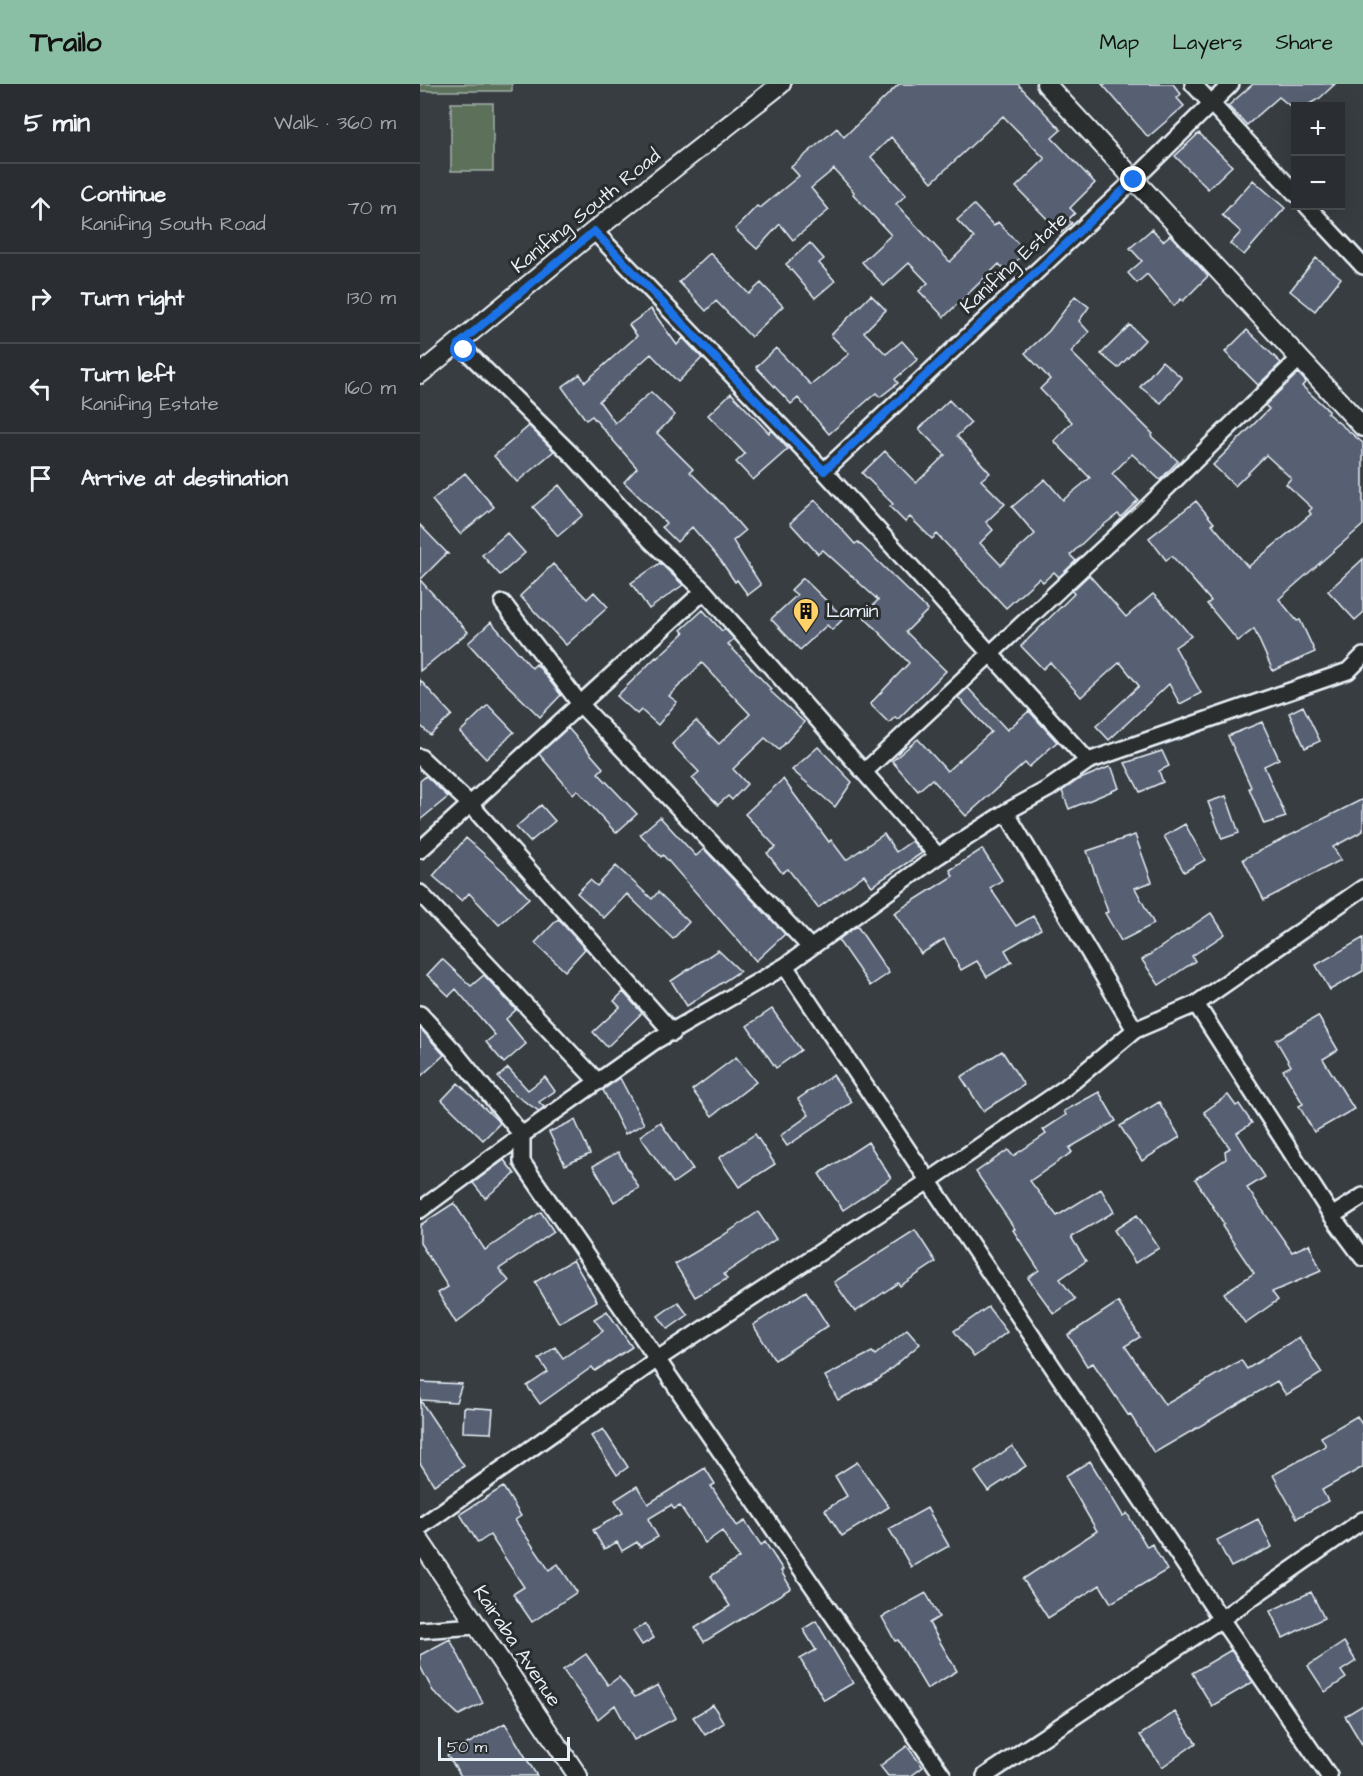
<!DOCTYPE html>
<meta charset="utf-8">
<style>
body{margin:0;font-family:"Architects Daughter",sans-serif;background:#363a3e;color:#f1f3f6}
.controls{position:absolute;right:18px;top:18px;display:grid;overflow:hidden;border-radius:0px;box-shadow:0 6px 24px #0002}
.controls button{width:54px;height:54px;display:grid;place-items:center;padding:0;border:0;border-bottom:2px solid #464a4d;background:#2a2e32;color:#f1f3f6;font:30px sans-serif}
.scale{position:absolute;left:18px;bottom:15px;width:132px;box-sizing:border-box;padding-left:6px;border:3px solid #e8f1f8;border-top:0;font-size:16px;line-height:21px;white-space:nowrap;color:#e8f1f8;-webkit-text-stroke:4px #2a2d2e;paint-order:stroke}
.stop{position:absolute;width:18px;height:18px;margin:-14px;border:4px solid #1a73e8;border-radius:50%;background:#fff}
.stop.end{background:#1a73e8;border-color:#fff;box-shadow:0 2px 6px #0008}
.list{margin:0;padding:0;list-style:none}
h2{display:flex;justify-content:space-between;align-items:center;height:78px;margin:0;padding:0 24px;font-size:26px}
h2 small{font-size:20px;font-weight:400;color:#a5a8ac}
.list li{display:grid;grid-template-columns:39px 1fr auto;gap:18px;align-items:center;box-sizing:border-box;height:90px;padding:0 24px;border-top:2px solid #464a4d}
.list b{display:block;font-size:22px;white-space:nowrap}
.list p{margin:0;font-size:20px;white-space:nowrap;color:#a5a8ac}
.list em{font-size:20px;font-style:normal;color:#a5a8ac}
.icon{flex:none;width:33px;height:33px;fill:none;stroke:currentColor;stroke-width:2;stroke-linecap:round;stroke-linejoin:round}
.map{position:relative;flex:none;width:943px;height:1692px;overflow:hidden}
header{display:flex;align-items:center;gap:36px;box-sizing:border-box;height:84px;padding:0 30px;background:#8abfa5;color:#111}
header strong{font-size:28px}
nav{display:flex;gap:33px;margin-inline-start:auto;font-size:21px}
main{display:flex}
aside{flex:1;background:#2a2e32}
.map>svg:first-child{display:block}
</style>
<header>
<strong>Trailo</strong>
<nav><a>Map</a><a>Layers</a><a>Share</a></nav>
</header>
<main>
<aside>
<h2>5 min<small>Walk · 360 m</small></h2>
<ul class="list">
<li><svg class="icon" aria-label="ahead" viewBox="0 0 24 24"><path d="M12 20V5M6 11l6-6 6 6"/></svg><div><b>Continue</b><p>Kanifing South Road</p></div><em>70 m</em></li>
<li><svg class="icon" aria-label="right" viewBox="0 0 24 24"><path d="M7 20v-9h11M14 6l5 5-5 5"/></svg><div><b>Turn right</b></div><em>130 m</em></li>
<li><svg class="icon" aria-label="left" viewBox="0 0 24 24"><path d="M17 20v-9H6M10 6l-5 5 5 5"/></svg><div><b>Turn left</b><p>Kanifing Estate</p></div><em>160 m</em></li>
<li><svg class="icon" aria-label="arrive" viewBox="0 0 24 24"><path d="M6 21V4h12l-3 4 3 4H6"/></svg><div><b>Arrive at destination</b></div></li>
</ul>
</aside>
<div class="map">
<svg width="943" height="1692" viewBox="0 0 943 1692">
<rect width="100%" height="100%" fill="#383d42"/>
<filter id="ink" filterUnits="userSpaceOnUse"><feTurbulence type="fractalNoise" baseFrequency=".0167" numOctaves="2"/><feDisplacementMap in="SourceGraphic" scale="12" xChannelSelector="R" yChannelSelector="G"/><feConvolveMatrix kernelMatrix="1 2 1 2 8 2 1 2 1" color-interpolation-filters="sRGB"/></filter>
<g filter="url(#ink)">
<path fill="#5c705a" stroke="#a2b0a9" stroke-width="1.5" d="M0,0H92V7H0Z
M31,19H73V87H31Z"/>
<path fill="#576172" stroke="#e8f1f8" stroke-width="1.5" d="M479,0H598L641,46L632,54L675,99L650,124L655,129L648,136L652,139L641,149L596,103L625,75L583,32L512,98L471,53L451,73L486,111L476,120L530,178L554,154L537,136L554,121L574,142L578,138L606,168L586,187L579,180L524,233L499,207L508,199L489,179L464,202L442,178L471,151L433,110L434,108L414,85L391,104L409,126L373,156L360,140L337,165L315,145L337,122L340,124L379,92L371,83L417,44L424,53Z
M682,0H753L761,10L757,14L764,22L728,53Z
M833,0H915L900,14L886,22H870L859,13L827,41L808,22Z
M779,49L812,82L788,105L755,72Z
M833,96L865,124L824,171L810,160L821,148L802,131Z
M732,145L743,157L750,151L788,192L763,217L761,215L754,222L727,190L717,199L708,189L722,177L710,164Z
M390,159L404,175L399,179L415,197L395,214L366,180Z
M290,169L329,210L341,199L363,222L331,253L296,217L286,227L259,198Z
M896,174L921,194L895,227L870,207Z
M451,211L466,226L444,248L466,270L482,257L498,275L475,295L478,299L460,313L456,309L409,350L378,314L371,320L336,283L356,264L391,301L429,270L411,251Z
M655,212L669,223L659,237L669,248L651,268L733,350L731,352L758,377L740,396L712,370L692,390L718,416L701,433L698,430L673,449L650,471L656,477L639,493L634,488L623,498L619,494L586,524L517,450L512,455L490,433L485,438L470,423L473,420L442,389L465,367L496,399L525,371L499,345L529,316L551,339L537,352L570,389L561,396L585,420L566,438L573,446L560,459L581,481L615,450L592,423L625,395L643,416L670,394L634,357L652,338L620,305L630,295L605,269L629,247Z
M231,225L257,261L263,254L282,274L258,298L231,270L179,317L195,339L231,308L255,331L237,349L273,385L270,388L303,421L325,447L313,457L341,501L328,511L317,496L315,498L301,477L272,443L257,458L242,443L246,439L204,398L217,384L172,332L166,336L142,303L160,290L165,298L217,252L209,241Z
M710,241L725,256L698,284L681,270Z
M827,246L861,279L838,301L805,268Z
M742,277L762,294L741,319L720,303Z
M878,289L886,298L882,302L909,327L907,329L943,359V441L859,515L877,537L880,536L895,568L853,587L834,545L818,557L787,520L791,517L752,472L746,476L729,454L776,417L794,439L792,440L828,483L891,430L889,427L892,424L866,400L871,394L846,371L815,402L793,381L849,325L845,321Z
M311,309L349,349L351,346L368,365L333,396L316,378L325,370L288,331Z
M109,342L134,367L97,398L74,372Z
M45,389L74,423L40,450L12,416Z
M139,401L163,431L138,452L113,423Z
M395,416L435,460L438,458L508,526L486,548L526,587L478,635L475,633L469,639L450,620L489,579L443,532L458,516L403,466L398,470L370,439Z
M0,441L28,470H26L0,496Z
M87,449L105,469L80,491L62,471Z
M943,475V529L935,536L908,507Z
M240,479L263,501L229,525L211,499Z
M133,480L167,515L174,508L188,523L146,561L100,512Z
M669,491L706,533L733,510L753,531L771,552L755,563L781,609L760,620L749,600L689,656L676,642L719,602L700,578L661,613L630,578L623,585L601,562L654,510L652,507Z
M383,494L424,534L412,546L407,541L380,566L351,535L377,511L371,506Z
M0,496L48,548L0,587Z
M283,526L302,547L305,545L314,555L308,560L351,605L349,606L384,638L359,666L345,654L313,685L327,700L312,716L308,712L298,721L272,694L279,688L252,660L276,637L299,660L330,630L282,579L249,612L257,618L238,641L221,626L217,630L197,612L236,573L237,574L264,549L261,546Z
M71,538L112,584L116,580L122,587L141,611L120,633L75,589L48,559Z
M0,596L32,631L10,651L0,641Z
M548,604L587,646L609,627L637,658L609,683L605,679L546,732L512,695L498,707L472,677L498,655L527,687L571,648L538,613Z
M68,621L94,648L66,675L40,648Z
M883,622L900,657L885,664L869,629Z
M842,638L859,675L844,682L866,733L844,740L829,704L831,703L808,652Z
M148,644L183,684L178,689L217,730L196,749L157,706L153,710L119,670Z
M398,663L432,698L415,723L372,686Z
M742,667L749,682L739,687L743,698L720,708L705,679Z
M689,683L692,684L699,704L649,725L642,707L658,696Z
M6,692L28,713L0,736V697Z
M363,695L409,758L411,756L426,776L464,750L476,768L492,757L502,769L452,802L444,791L398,824L368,785L362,789L347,769L356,763L325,730Z
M806,712L819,749L802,755L788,718Z
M943,715V747L913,763L921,776L844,816L823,775Z
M121,721L135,737L110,758L96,743Z
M240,733L276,772L284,765L365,850L336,877L243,771L241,773L220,750Z
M765,740L785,776L764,788L744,752Z
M715,751L732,798L715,804L734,840L701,857L685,829L688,828L667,767Z
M46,754L83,787L109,814L79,841L49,809L42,817L13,792Z
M562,765L582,796L570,804L596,842L613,832L621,845L585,866L592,878L567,893L557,877L541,886L524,855L501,870L474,829L533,792L530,786Z
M196,782L232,815L238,808L269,838L253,855L207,810L184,834L157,809L170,796L177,802Z
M791,829L805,850L772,872L775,877L739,901L722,876Z
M138,835L165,865L145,887L115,859Z
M437,842L469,889L450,902L418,856Z
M943,854V887L910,906L896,881Z
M298,866L320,887L267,922L251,897Z
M22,875L51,902L64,891L96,926L86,935L106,960L84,979L66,958L75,951L36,905L29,912L7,891Z
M203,908L222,929L187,963L173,948L200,923L194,917Z
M352,925L381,966L356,984L327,942Z
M898,932L918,966L903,975L934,1025L894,1048L879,1022L883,1020L863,986L871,982L856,956Z
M0,944L24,971L0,993Z
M582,967L604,1001L563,1027L541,993Z
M316,973L336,998L292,1032L272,1006Z
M88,984L108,1006L125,993L135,1007L119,1018L124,1023L119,1027L95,1011L78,993Z
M413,991L432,1018L367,1062L360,1052L389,1031L378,1015Z
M200,994L224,1040L205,1050L183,1006Z
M38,999L80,1039L63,1056L22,1016Z
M679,1008L696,1037L649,1064L652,1068L610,1097L637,1132L681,1105L694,1128L651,1153L666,1177L640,1195L655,1215L634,1230L608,1194L619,1186L593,1146L595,1145L556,1088L588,1066L593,1072L626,1050L623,1046L646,1031L644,1027Z
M808,1011L816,1022L819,1020L832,1039L817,1049L845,1093L827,1104L872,1168L889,1160L901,1187L852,1208L858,1216L825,1239L804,1209L834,1189L802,1142L804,1140L775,1095L806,1075L805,1067L810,1064L784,1028Z
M739,1018L760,1053L722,1077L700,1042Z
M155,1036L170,1070L145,1081L129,1048Z
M240,1038L273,1085L253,1099L220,1052Z
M335,1050L355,1080L319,1103L299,1074Z
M448,1058L471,1094L423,1126L399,1090Z
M198,1068L219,1104L194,1118L173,1082Z
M84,1076L95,1090L65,1114L53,1099Z
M34,1119L65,1166L121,1128L134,1148L79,1185L89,1197L36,1239L18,1209L28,1203L0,1159V1141Z
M338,1128L356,1155L304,1190L307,1195L275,1213L255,1180L299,1154Z
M717,1131L739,1164L715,1179L694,1146Z
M495,1146L516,1178L480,1202L478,1199L435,1228L414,1198Z
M153,1176L177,1217L139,1239L115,1198Z
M386,1207L408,1242L355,1276L333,1241Z
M258,1218L268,1231L248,1245L238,1232Z
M698,1218L720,1253L705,1262L745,1321L821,1276L827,1285L879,1253L902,1289L866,1311L857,1297L734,1369L710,1330L708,1331L673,1279L667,1282L648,1251Z
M568,1223L587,1248L554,1273L534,1247Z
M187,1227L212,1263L175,1287L172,1283L120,1320L107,1302L128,1288L119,1275L135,1263L143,1274L183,1247L174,1235Z
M487,1245L500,1260L459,1295L418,1316L405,1292L452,1268L455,1271Z
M0,1298L42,1300L36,1318L0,1316L44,1382L14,1401L0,1379Z
M44,1323L73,1325L71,1349L43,1348Z
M937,1332L943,1342V1383L902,1406L908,1417L877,1434L853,1391L906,1362L901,1353Z
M183,1345L208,1383L197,1391L171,1352Z
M592,1362L606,1382L568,1407L555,1388Z
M670,1377L703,1432L707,1429L727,1463L732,1460L747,1486L691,1519L680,1501L628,1534L603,1495L677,1447L645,1392Z
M437,1378L469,1423L422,1452L405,1426L427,1412L415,1392Z
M285,1384L295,1400L291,1402L317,1442L325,1437L341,1461L345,1458L363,1486L361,1487L371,1504L284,1558L275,1544L310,1522L291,1492L319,1474L302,1447L285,1459L260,1422L254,1425L251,1421L228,1435L238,1453L220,1463L217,1458L202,1467L197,1458L184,1465L173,1446L203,1429L195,1416L217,1402L228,1420Z
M83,1403L101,1432L95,1436L129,1486L138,1480L157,1508L112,1538L93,1510L104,1503L70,1451L58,1459L40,1430Z
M507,1424L529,1462L491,1483L469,1445Z
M838,1435L852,1463L811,1483L797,1456Z
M891,1508L904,1534L863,1554L850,1527Z
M506,1509L519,1533L509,1539L537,1587L507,1605L478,1556L475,1557L462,1533Z
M396,1537L433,1599L404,1616L380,1575L396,1566L383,1545Z
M225,1540L234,1554L222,1561L213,1547Z
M30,1555L63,1619L39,1631L13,1607L0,1582V1571Z
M924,1558L936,1577L921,1587L926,1594L905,1608L888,1582Z
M811,1566L833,1598L792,1622L772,1589Z
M166,1570L188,1601L199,1593L215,1613L238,1601L256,1634L214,1656L195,1621L178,1635L143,1586Z
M293,1621L304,1639L285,1651L273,1633Z
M943,1621V1662L925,1632Z
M755,1628L776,1659L742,1683L720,1651Z
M85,1639L117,1692H41L27,1671Z
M487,1662L503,1683L491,1692H468L460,1682Z"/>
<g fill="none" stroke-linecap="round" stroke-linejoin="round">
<g stroke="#e8f1f8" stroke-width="20">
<path id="minor" d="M773,0L876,110
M887,122L943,182
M174,147L404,387L668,677
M39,260L154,373L230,456L284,507L518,772
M404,387L714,96L811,0
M83,519L161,621L390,863
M0,673L49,719L253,949
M444,688L721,429L879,275
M586,728L715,946
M0,766L284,507
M0,809L178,998
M365,882L801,1535L909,1692
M776,920L912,1132L943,1174
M0,930L34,967L102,1051V1078L523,1692
M0,1126L102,1051L235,957L365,882L518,772L586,728L628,705L668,677L928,587L943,572
M912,1132L943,1112
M0,1443L236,1276L510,1096L645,1004L715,946L776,920L943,804
M0,1546L56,1542
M565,1692L801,1535L943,1436"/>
</g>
<g stroke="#e8f1f8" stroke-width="22">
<path id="tertiary" d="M626,0L943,343
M0,290L174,147L361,0
M0,1457L158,1692"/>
</g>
<use href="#minor" stroke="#2a2d2e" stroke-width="15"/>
<use href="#tertiary" stroke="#2a2d2e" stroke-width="18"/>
</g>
</g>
<g fill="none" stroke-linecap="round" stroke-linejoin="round" filter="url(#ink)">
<path stroke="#1a73e8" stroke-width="8" d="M44,266L39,260L174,147L404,387L714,96"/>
</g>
<defs>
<g id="building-pin" transform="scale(1.35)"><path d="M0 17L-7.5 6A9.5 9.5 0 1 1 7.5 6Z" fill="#ffd166" stroke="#2a2d2e"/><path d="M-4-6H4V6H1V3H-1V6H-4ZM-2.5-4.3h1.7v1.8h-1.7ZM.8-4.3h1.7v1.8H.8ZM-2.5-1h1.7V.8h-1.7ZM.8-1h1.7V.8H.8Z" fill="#111"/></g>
</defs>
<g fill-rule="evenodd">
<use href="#building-pin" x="386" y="527"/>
</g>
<g text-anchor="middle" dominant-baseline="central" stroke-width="6" stroke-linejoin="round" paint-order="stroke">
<g font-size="20" fill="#e8f1f8" stroke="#2a2d2e">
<text transform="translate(166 127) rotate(-39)">Kanifing South Road</text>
<text transform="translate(594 179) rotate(-43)">Kanifing Estate</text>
<text transform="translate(97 1562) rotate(56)">Kairaba Avenue</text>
</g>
<g font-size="20" fill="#e8f1f8" stroke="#2a2d2e" text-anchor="start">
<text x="406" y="527">Lamin</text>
</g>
</g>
</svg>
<div class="controls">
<button>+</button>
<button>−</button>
</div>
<div class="scale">50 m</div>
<div class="stop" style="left:44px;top:266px"></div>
<div class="stop end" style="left:714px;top:96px"></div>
</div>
</main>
